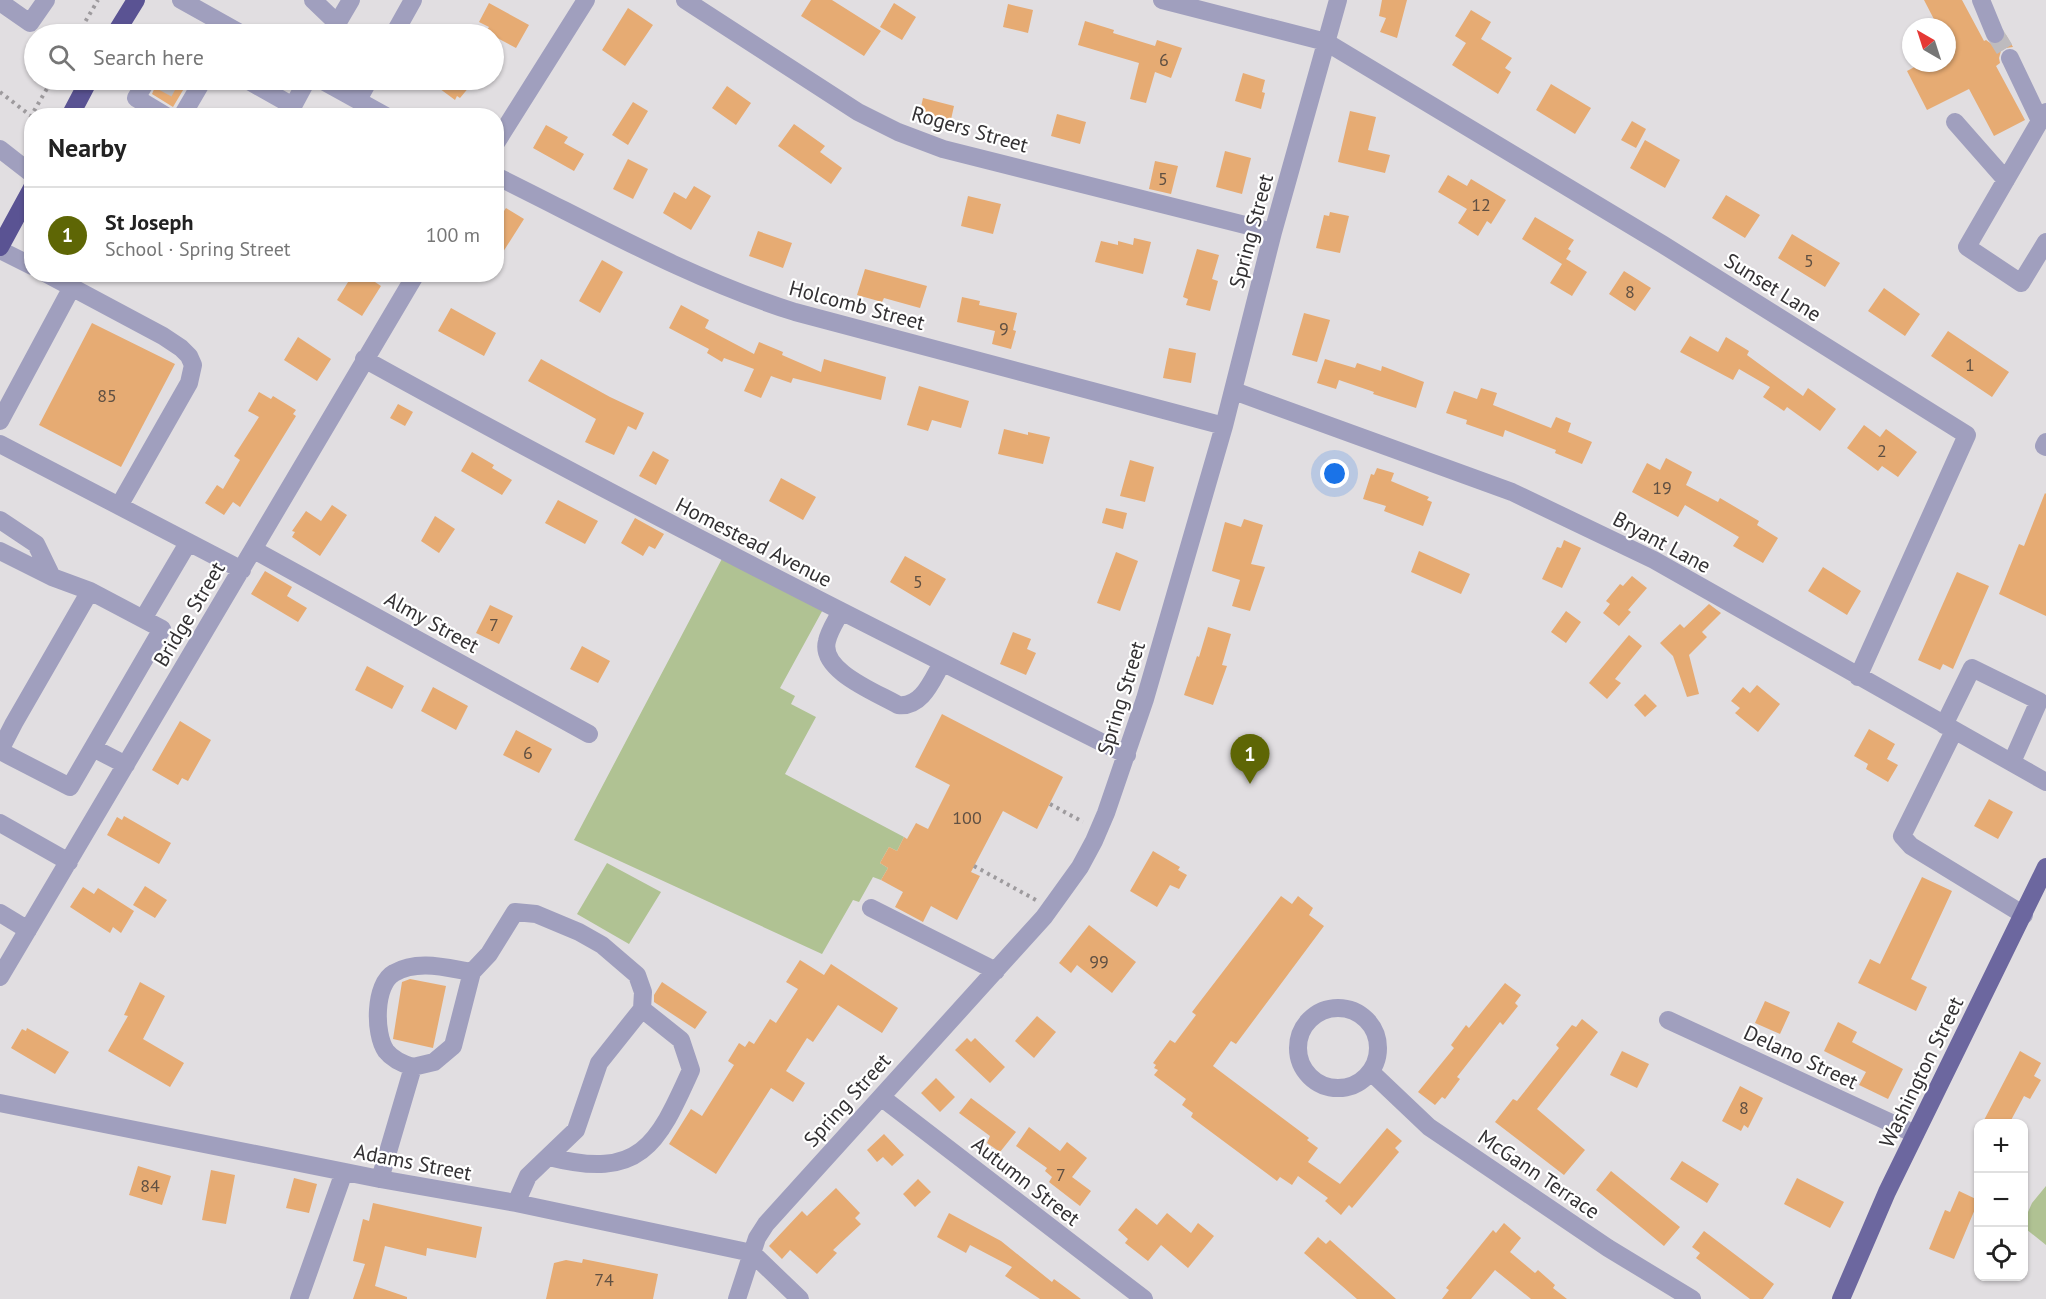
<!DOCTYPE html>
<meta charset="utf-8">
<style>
body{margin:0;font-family:"PT Sans",sans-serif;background:#f2f2f2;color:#222}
.controls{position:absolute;right:18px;bottom:18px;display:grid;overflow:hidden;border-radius:12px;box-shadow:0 2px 4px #0004}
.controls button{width:54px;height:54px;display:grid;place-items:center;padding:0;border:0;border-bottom:2px solid #e0e0e0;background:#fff;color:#222;font:30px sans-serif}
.compass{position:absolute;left:1902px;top:18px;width:54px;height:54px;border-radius:50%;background:#fff;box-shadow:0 2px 4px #0004;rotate:321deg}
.you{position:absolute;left:1335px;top:474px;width:21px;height:21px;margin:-15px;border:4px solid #fff;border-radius:50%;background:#1a73e8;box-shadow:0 0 0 9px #1a73e833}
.badge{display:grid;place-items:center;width:39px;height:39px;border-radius:50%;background:#5e6605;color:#fff;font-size:20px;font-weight:700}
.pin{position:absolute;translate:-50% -50px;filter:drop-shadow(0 2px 3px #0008)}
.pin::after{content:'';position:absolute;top:32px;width:21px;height:18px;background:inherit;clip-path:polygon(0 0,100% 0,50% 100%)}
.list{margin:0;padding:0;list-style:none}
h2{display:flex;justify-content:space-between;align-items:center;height:78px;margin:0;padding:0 24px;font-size:26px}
h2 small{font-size:20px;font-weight:400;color:#767676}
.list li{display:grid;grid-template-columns:39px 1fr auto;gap:18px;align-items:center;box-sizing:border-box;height:96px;padding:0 24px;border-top:2px solid #e0e0e0}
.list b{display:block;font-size:22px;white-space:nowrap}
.list p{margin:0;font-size:20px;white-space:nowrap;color:#767676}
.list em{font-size:20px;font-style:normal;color:#767676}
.icon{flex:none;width:33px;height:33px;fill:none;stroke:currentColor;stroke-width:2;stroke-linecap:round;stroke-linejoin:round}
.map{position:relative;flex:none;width:2046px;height:1299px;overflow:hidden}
.search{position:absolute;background:#fff;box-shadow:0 2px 4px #0004;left:24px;top:24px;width:480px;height:66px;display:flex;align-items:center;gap:15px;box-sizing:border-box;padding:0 21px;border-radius:33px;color:#767676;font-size:22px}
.panel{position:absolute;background:#fff;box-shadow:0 2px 4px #0004;left:24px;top:108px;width:480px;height:174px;border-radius:24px}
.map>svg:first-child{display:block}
</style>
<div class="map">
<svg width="2046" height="1299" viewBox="0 0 2046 1299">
<rect width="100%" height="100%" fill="#e1dee1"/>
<path fill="#b0c293" d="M725,553L826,604L780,688L795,696L791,704L816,717L785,774L904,837L897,851L889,847L880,863L888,868L881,880L873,877L859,902L853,900L822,954L574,840Z
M607,863L661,892L629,944L577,914Z
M2046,1186V1245L2026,1229L2024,1221L2032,1203Z"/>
<path fill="#e6ab73" d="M811,0H832L881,31L864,56L801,16Z
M1382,0H1407L1397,38L1380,32L1386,18L1379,16Z
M1924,0H1962L1984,41L1986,40L1993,45H1999L2004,40L2006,35L2013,47L2006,48L2001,51L1999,58L2000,63L1996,66L2025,120L1994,136L1969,89L1927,110L1907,71L1922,63H1947V27H1938Z
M489,3L529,25L516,48L486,32L489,27L479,22Z
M894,3L916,17L902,40L880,27Z
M1008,4L1033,10L1028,33L1003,27Z
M628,8L653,25L625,66L602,50Z
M1471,10L1491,22L1481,39L1512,58L1505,68L1511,72L1498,94L1452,65L1466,43L1455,36Z
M1085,21L1114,30L1113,33L1155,46L1157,40L1182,48L1171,78L1155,72L1146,103L1130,99L1139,63L1078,45Z
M1243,73L1265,80L1262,92L1265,93L1261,109L1235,101Z
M158,80H189L173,107L152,94Z
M428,80H475L460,98L457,96L455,100Z
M1551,84L1591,108L1575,134L1536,110Z
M727,86L751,103L736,125L712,108Z
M923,98L954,106L950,124L919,116Z
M633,102L648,111L628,145L612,135Z
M1350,111L1376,117L1368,150L1390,155L1385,173L1338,162Z
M1057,114L1086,122L1080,144L1051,136Z
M1632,121L1646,129L1636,148L1621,140Z
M794,124L825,146L820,152L842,168L831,184L778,146Z
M546,125L568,137L564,143L584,154L574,171L533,148Z
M1645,140L1680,160L1665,188L1630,168Z
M1225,151L1251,158L1242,194L1216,187Z
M628,159L648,169L633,199L613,189Z
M1155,161L1178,166L1171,194L1149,189Z
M1448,175L1467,186L1471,179L1506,200L1491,224L1487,221L1478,236L1458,223L1467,209L1438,192Z
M694,186L711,196L691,230L663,213L674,192L686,199Z
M1726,195L1760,215L1745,238L1712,218Z
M968,196L1001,204L993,234L961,226Z
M506,208L524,219L496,263V223Z
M1330,212L1349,216L1340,253L1316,248L1324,215L1329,216Z
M1535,217L1574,240L1568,249L1571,251L1566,259L1587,272L1572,296L1550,283L1562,264L1522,239Z
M758,231L792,243L783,268L749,256Z
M1792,234L1840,263L1825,287L1778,258Z
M1134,238L1151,242L1143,274L1095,262L1101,241L1118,245V241L1133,245Z
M1197,249L1219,255L1212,279L1218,281L1210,311L1186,305L1188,299L1183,297Z
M602,260L623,272L600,313L579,301Z
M865,269L927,286L920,308L884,298L882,302L857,295Z
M1624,271L1651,288L1635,311L1609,294Z
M353,274H363L381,286L362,316L337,300Z
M1884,288L1920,314L1905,336L1868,311Z
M962,297L980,301L979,305L1017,313L1013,330L1016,331L1011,349L992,344L995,331L957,322Z
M681,305L709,320L705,328L754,354L759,342L783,352L782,355L821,372L824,359L886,377L881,400L793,378L791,383L771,376L761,398L744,391L754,369L724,358L722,362L707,353L709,349L669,328Z
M451,308L496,333L484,356L438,331Z
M1304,313L1330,320L1317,362L1292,355Z
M92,323L175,364L121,467L39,425Z
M1948,331L2009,372L1992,397L1931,356Z
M1690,336L1718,352L1726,337L1749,351L1747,355L1803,396L1808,388L1836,409L1820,431L1787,407L1784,411L1763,397L1770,387L1739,369L1733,380L1680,352Z
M298,337L331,359L317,381L284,360Z
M1169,348L1196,353L1191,383L1163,378Z
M541,359L610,397L644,413L636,430L628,426L614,455L585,442L596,419L528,381Z
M1325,359L1355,368L1357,363L1381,371L1382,366L1424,382L1416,408L1373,394L1374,392L1339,380L1336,389L1317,383Z
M919,386L969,401L961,428L932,420L928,431L907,425Z
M1481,388L1497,393L1493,405L1551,428L1556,417L1571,423L1568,432L1592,442L1582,464L1555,453L1556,450L1505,430L1503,437L1466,424L1467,420L1446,413L1454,391L1477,399Z
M259,392L271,399L273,396L296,410L293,414L296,416L240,507L233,502L224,515L205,503L217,485L223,489L240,460L234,456L259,417L248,411Z
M398,404L413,412L405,426L390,418Z
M1864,425L1880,437L1886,429L1917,452L1898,477L1882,466L1878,471L1847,448Z
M1004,429L1028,435V432L1050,437L1043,464L998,454Z
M653,451L669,460L656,485L639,476Z
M472,452L494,465L492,468L512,480L502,495L461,471Z
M1666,458L1692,472L1686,485L1718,502L1720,498L1759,521L1757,525L1778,538L1763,563L1733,546L1739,537L1685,505L1678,517L1632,492L1647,463L1660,470Z
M1130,460L1154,467L1145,502L1120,496Z
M1377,468L1394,473L1391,481L1429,497L1427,500L1432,502L1423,526L1384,511L1386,506L1363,499L1371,474L1374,475Z
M781,478L816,497L803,520L769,501Z
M2045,493L2046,494V616L1999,594L2019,544L2024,546Z
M558,500L598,521L585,544L545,523Z
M332,505L347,515L320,556L292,537L295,532L292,531L306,511L321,521Z
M1106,508L1127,513L1123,529L1102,523Z
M435,516L455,529L439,553L421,541Z
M635,518L664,534L655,549L649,546L643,556L621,543Z
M1244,519L1263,525L1251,564L1265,567L1250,611L1232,606L1240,580L1212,571L1225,522L1241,527Z
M1564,540L1581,548L1562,588L1542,579L1557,547L1561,548Z
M1419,551L1470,574L1461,594L1411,572Z
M1116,552L1138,561L1120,611L1097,603Z
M905,556L946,579L930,606L890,582Z
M1823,567L1861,591L1847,615L1808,591Z
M265,571L292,587L287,596L307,608L298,622L251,594Z
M1957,572L1989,586L1953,669L1943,664L1940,670L1918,660Z
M1632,576L1647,588L1628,610L1631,612L1619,626L1603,613L1610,604L1606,601L1620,584L1623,586Z
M1709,604L1721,613L1702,632L1707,637L1689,655L1699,694L1687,697L1673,656L1660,643L1680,624L1684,628Z
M490,605L513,616L499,644L476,633Z
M1566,611L1581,622L1566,643L1551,632Z
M1208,627L1231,634L1222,665L1227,666L1213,705L1184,695L1197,656L1199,657Z
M1013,632L1031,639L1027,649L1036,653L1026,675L1000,664Z
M1629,635L1642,646L1615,679L1621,683L1607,699L1589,683Z
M582,646L610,661L598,683L570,669Z
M367,666L404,686L392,709L355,690Z
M1757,685L1780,704L1758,732L1735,713L1740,708L1731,701L1743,687L1750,693Z
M433,687L468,706L456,730L421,711Z
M1645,694L1657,706L1645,717L1634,705Z
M942,714L1063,777L1037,829L1003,811L971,872L980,876L957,920L931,906L923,922L895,907L903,892L881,880L888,868L880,863L889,847L897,851L904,837L907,839L916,823L928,829L950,785L915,767Z
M180,721L211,740L188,781L182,778L178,785L152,770Z
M1869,729L1895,744L1887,759L1898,765L1888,782L1866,769L1868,764L1854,756Z
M516,730L552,749L539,773L503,755Z
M1989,799L2013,812L1998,839L1974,826Z
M124,816L171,843L159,864L107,835L117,817L122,820Z
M1153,851L1180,867L1178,870L1187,875L1179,889L1170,885L1157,907L1130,891Z
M1922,877L1952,891L1911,979L1927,987L1916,1011L1858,983L1870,959L1880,964Z
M145,886L167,900L155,918L133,905Z
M83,887L94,894L98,888L134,911L121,933L113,927L110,933L70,907Z
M1281,896L1292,904L1298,896L1313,908L1309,915L1324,926L1236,1044L1231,1041L1213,1066L1309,1138L1307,1140L1318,1148L1308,1162L1340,1184L1387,1128L1402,1141L1395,1148L1399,1152L1352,1208L1349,1205L1341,1215L1325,1201L1328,1198L1298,1176L1292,1185L1280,1177L1277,1181L1191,1117L1193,1113L1182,1105L1186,1099L1154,1075L1158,1070L1154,1068L1156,1065L1153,1063L1170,1040L1175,1043L1196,1015L1192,1012Z
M1089,925L1136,962L1112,993L1077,965L1071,973L1059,963Z
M800,960L824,975L831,964L898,1008L882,1033L838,1005L813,1042L807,1038L786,1071L805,1083L793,1102L771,1088L716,1174L669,1144L691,1109L702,1116L734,1065L728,1061L739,1043L745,1047L749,1041L754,1044L770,1019L776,1023L798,989L786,982Z
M410,979L446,986L433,1048L393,1039L402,982Z
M140,982L165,996L143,1039L184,1063L170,1087L108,1051L128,1016L124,1015Z
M662,982L707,1012L695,1029L654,1002V995Z
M1505,983L1521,995L1515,1003L1518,1006L1503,1025L1500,1022L1457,1077L1460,1079L1445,1099L1442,1097L1435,1105L1418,1092L1454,1048L1451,1045L1466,1025L1469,1028Z
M1765,1001L1790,1012L1780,1034L1755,1023Z
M1037,1016L1056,1032L1034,1058L1015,1041Z
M1582,1019L1598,1032L1537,1109L1585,1150L1564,1175L1495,1122L1513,1099L1517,1101L1559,1048L1556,1045L1572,1025L1576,1027Z
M1838,1022L1857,1032L1852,1042L1903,1069L1888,1099L1859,1085L1866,1072L1824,1051Z
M27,1028L69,1052L55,1074L11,1048L22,1029L26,1031Z
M967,1038L971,1042L975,1038L1005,1067L990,1083L955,1050Z
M1622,1051L1649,1064L1637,1088L1610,1075Z
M2020,1051L2041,1063L2034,1076L2041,1080L2030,1099L2024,1096L2009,1124H1982Z
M936,1078L955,1097L940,1112L921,1093Z
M1740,1086L1763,1098L1748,1128L1744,1125L1741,1131L1722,1121Z
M971,1098L1016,1132L1000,1152L987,1143L990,1136L959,1113Z
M1029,1127L1060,1151L1067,1142L1087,1158L1072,1177L1091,1191L1080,1206L1049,1182L1052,1177L1045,1171L1047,1168L1016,1146Z
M884,1134L904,1155L892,1166L883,1157L877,1162L867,1150Z
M1682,1161L1719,1184L1707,1203L1670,1179Z
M138,1166L171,1176L162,1205L129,1195Z
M211,1170L235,1175L226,1224L202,1220Z
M1611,1171L1680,1227L1664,1246L1596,1190Z
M294,1178L317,1184L309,1213L286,1208Z
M1797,1178L1844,1202L1830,1228L1784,1204Z
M918,1179L931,1192L915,1207L903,1194Z
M836,1188L860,1213L855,1218L861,1224L833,1250L837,1253L817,1274L790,1250L782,1259L769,1246L802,1211L807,1216Z
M1959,1191L1978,1200V1202L1954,1259L1929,1249L1945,1210L1950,1212Z
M373,1203L482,1227L476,1258L427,1248L426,1256L385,1246L375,1286L407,1297V1299H353L365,1264L353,1261L363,1219L369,1221Z
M1136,1208L1157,1225L1167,1213L1191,1233L1198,1223L1214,1236L1188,1268L1161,1245L1148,1261L1125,1243L1128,1239L1118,1230Z
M949,1213L1001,1241L1052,1282L1054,1279L1081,1299H1040L1005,1276L1012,1267L970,1245L966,1253L937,1237Z
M1504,1223L1521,1238L1510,1252L1535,1273L1538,1270L1555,1285L1553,1288L1567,1299H1531L1495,1270L1471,1299H1442L1449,1290L1446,1288L1493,1230L1496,1233Z
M1704,1231L1774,1284L1763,1299H1750L1696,1258L1700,1253L1692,1247Z
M1318,1237L1326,1244L1330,1240L1396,1299H1357L1304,1253Z
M583,1259L658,1274L653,1299H546L554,1263L566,1260L582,1263Z"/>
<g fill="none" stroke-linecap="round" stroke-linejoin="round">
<path stroke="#bebbbe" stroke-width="18" stroke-dasharray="18 9" stroke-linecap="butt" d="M1995,34L2010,58
M160,80L182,92"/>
<path stroke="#9d9a9d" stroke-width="4" stroke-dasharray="3 4.5" stroke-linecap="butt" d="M78,34L98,0
M0,92L31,116L52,80
M1050,804L1083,822
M974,866L1036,900"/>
<path stroke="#a09fbe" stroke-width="18" d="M181,0L242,34
M313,0L337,23
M685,0L858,112L898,132L943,149L1273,232
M1162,0L1326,42L1662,244L1967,435L1858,677
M1981,0L1995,34
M0,2L30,23L46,0
M331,34L351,0
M394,34L413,0
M2010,58L2040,121L2046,112
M147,80L136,98L166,116
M247,80L293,106L307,80
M321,80L386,116
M358,100L369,80
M182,116L203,80
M2040,121L1967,247L2021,283L2046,242
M1955,122L2006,180
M496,143L586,0
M0,149L32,174
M496,176C594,224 690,279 795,312L1224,426
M0,250L32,266
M47,274L163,336L181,348L189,356L193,365L189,383L119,506
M364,359C615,498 871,627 1127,755
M1234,391L1512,492L1654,560L2046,782
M0,421L72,287
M2046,442L2044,446L2046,447
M0,444L242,570
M0,520L36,544L52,577
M254,550L589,734
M0,551L52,577L90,591L162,629L70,787L0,751
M841,611C836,621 829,631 827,641C819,671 878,693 898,705C922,708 932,680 942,663
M143,619L188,543
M1944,725L1972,668L2039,701L2012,762
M1954,731L1902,836L1911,846L2024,915
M93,748L126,765
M0,750L14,723L90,591
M0,823L69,862
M871,908L996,971
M0,913L28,930
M0,977L416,274
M1298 1048a40 40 0 1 1 80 0a40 40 0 1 1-80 0Z
M1668,1020L1915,1134
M413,1067C403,1064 393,1060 386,1051C374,1034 374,984 394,973C418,959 447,968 472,972
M1371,1072L1429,1127L1608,1248L1692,1299
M881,1097L1144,1299
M0,1103L380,1179L516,1203L752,1253L800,1299
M549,1157C640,1180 657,1146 691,1070L681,1040L642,1009
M380,1179L413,1067L434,1062L453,1046L472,972L489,954L515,912L536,914L579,932L602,945L637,975L643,992L642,1009L599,1063L576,1130L528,1176L516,1203
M299,1299L344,1172
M737,1299L757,1238L766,1224L1044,917L1080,867L1094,841L1106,813L1145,699L1224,426L1273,232L1338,0"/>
<path stroke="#6c679f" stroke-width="18" d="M1841,1299L1887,1192L2046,867"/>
<path stroke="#5a5393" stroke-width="18" d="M115,34L136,0
M70,116L89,80
M0,247L32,188"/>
</g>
<g text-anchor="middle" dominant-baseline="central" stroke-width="4.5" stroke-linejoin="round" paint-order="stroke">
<g font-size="18" fill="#605043">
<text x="1164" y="59">6</text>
<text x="1163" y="178">5</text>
<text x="1481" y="204">12</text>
<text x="1809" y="260">5</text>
<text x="1630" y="291">8</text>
<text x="1004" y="328">9</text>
<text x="1970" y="364">1</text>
<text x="107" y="395">85</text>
<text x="1882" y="450">2</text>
<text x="1662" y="487">19</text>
<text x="918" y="581">5</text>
<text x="494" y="624">7</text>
<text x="528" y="752">6</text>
<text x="967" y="817">100</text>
<text x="1099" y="961">99</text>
<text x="1744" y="1107">8</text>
<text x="1061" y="1174">7</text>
<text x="150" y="1185">84</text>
<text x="604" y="1279">74</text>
</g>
<g font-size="21" fill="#333133" stroke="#fff">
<text transform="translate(970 129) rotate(16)">Rogers Street</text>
<text transform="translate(1251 231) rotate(-75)">Spring Street</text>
<text transform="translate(1773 287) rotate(32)">Sunset Lane</text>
<text transform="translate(857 305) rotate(15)">Holcomb Street</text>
<text transform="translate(754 542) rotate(27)">Homestead Avenue</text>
<text transform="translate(1662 542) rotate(28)">Bryant Lane</text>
<text transform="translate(189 614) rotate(-59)">Bridge Street</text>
<text transform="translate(432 622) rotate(29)">Almy Street</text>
<text transform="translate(1121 698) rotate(-73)">Spring Street</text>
<text transform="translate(1801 1057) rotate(25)">Delano Street</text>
<text transform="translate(1921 1072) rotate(-64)">Washington Street</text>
<text transform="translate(847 1100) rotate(-48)">Spring Street</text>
<text transform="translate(413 1162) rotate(11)">Adams Street</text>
<text transform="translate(1539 1174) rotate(34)">McGann Terrace</text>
<text transform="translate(1026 1181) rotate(38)">Autumn Street</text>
</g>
</g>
</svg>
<div class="controls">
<button>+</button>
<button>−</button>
<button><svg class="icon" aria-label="locate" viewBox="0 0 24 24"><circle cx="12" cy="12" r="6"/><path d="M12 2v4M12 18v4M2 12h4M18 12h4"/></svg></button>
</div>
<svg class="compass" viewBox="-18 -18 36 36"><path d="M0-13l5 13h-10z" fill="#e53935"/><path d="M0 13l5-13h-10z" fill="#767676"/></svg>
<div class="you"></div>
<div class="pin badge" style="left:1250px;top:784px">1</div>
<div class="search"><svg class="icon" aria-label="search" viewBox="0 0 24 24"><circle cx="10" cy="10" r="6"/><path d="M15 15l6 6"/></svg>Search here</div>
<section class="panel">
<h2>Nearby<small></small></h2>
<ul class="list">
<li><span class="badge">1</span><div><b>St Joseph</b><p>School · Spring Street</p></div><em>100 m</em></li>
</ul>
</section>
</div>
